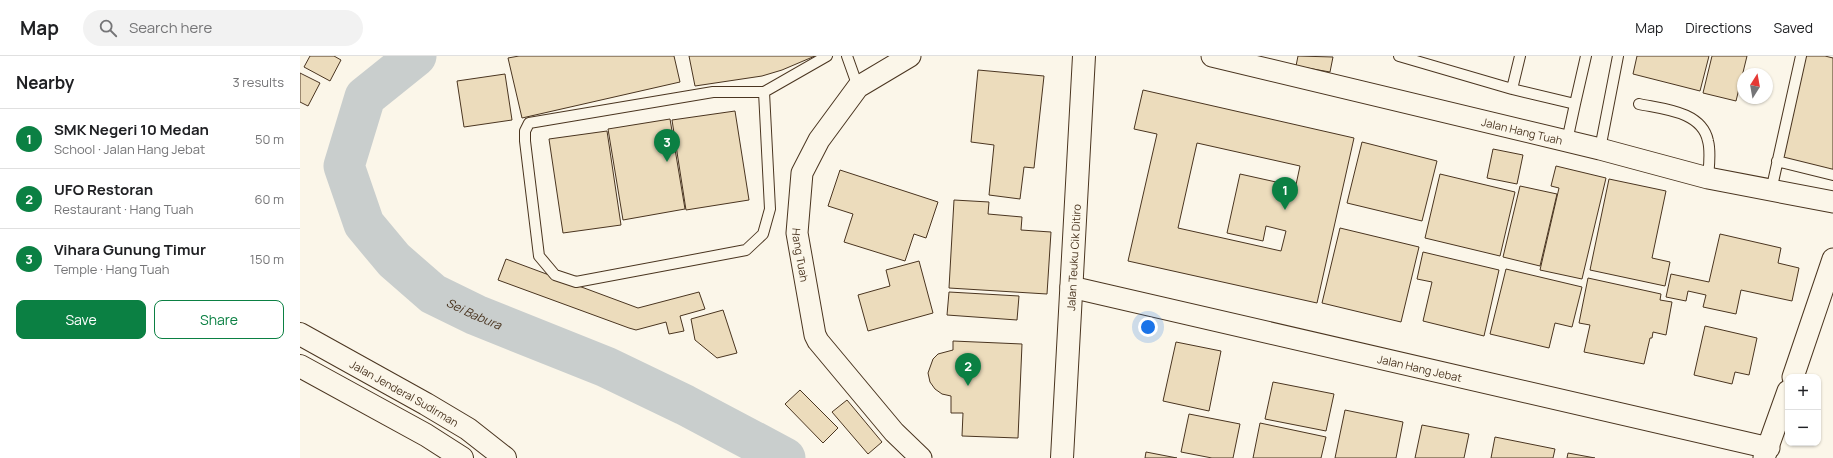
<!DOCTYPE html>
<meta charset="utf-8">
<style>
body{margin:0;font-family:Manrope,sans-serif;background:#f2f2f2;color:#202124}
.controls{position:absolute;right:12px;bottom:12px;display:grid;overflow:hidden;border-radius:8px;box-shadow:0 1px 3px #0004}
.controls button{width:36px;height:36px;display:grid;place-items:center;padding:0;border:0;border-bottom:1px solid #e0e0e0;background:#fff;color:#202124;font:20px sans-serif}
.compass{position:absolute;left:1437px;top:12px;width:36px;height:36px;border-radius:50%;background:#fff;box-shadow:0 1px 3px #0004;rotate:11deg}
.you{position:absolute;left:848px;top:271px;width:14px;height:14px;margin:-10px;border:3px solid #fff;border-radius:50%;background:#1a73e8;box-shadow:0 0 0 6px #1a73e833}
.badge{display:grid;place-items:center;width:26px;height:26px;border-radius:50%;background:#0b8043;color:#fff;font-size:13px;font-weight:700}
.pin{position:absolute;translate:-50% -33px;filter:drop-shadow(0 1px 2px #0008)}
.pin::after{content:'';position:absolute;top:21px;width:14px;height:12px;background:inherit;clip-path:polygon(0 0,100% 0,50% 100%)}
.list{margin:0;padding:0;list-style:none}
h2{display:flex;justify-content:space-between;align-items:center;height:52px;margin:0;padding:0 16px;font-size:17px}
h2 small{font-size:13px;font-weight:400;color:#757577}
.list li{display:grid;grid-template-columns:26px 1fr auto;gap:12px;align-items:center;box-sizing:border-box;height:60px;padding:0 16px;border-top:1px solid #e0e0e0}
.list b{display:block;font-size:15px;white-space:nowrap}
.list p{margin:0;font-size:13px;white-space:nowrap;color:#757577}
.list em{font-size:13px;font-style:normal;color:#757577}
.actions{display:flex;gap:8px;padding:12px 16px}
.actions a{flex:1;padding:9px 0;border:1px solid #0b8043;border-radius:8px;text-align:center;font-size:14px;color:#0b8043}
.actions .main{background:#0b8043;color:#fff}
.icon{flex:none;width:22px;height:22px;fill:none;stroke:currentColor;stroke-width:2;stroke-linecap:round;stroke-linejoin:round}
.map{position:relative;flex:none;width:1533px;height:402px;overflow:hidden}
header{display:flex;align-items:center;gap:24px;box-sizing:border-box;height:56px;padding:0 20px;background:#fff;border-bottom:1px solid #e0e0e0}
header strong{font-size:19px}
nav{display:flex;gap:22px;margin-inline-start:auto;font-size:14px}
.search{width:280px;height:36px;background:#f2f2f2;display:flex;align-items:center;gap:10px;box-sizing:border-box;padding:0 14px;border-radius:22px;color:#757577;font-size:15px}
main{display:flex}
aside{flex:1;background:#fff}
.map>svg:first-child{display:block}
</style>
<header>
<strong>Map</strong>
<div class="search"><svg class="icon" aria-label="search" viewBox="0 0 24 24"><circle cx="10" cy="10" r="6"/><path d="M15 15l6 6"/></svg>Search here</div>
<nav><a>Map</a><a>Directions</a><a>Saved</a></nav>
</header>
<main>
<aside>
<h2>Nearby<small>3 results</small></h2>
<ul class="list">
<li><span class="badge">1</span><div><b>SMK Negeri 10 Medan</b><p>School · Jalan Hang Jebat</p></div><em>50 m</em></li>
<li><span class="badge">2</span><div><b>UFO Restoran</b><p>Restaurant · Hang Tuah</p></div><em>60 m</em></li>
<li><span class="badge">3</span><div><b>Vihara Gunung Timur</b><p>Temple · Hang Tuah</p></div><em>150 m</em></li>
</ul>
<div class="actions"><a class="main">Save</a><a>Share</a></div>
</aside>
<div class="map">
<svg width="1533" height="402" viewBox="0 0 1533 402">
<rect width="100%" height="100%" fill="#fbf6e9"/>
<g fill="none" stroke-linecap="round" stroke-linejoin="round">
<path stroke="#c9cecd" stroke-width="41" id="s1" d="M116,0L65,41L44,110L64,168L94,204L133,238L176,259L306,311L385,349L485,402"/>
</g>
<path fill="#ecdcbc" stroke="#4a3520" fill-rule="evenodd" d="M10,0H34L41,4L30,25L4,11Z
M219,0H374L380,26L222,62L208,2Z
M389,0H515L482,14L462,20L395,30Z
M998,0L1033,1L1030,16L996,10Z
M1337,0H1409L1400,35L1333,18Z
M1412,0H1447L1436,45L1403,37Z
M1506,0H1525L1533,2V116L1479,103Z
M678,14L744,20L734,112L724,111L720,143L689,139L694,89L671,86Z
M0,17L20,27L8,50L0,46Z
M205,18L212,64L164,71L157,25Z
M843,34L1054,82L1017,247L828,205L857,78L834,73ZM897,87L1000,110L994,138L974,134L976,126L940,118L927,177L963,185L966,170L986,175L981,195L878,172Z
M435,55L449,144L386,154L372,64Z
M370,63L385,153L323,164L308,73Z
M307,75L321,169L263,177L249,83Z
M1062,86L1137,105L1122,165L1047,147Z
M1193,93L1223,99L1217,128L1187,122Z
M1256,110L1306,122L1282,223L1240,214L1259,132L1251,130Z
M540,114L638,146L626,182L614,178L605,205L544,186L553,158L528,150Z
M1140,118L1215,136L1200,200L1125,182Z
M1309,123L1366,135L1352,202L1370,206L1365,230L1290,214Z
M1220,130L1257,138L1240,210L1203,201Z
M654,144L689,146L688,158L722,161L721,174L751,176L747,238L649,232Z
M1040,172L1119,191L1101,266L1022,247Z
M1420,178L1481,192L1478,207L1499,212L1492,245L1441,234L1436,258L1403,251L1406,239L1388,235L1386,245L1366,241L1371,218L1409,226Z
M1123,196L1199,214L1184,280L1123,265L1132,226L1117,223Z
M206,203L338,252L399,236L405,253L380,260L384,275L369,278L366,266L336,274L329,272L198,224Z
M619,205L633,257L568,275L558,239L590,230L586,214Z
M1206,213L1282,231L1272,271L1255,267L1249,292L1190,278Z
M1288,222L1361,238L1360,244L1372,246L1366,279L1353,276L1352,282H1350L1344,308L1284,296L1290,269L1279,267Z
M649,236L719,240L717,264L647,259Z
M423,254L437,297L417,302L395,284L391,263Z
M1405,270L1457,282L1449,319L1435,316L1432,328L1394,319Z
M653,285L722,288L718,382L662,380L663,357H651V340L642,338L635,333L630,326L628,317L633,303L638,298L653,294Z
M876,286L921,295L909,355L863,345Z
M973,326L1034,338L1026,375L965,363Z
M500,334L538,372L523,387L485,348Z
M547,344L582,386L568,398L532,356Z
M1045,354L1103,366L1096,402H1035Z
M889,358L940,368L933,402H912L881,396Z
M960,367L1026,381L1021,402H953Z
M1122,369L1169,378L1164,402H1115Z
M1195,381L1255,393L1253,402H1191Z
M846,396L877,402H845Z
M1268,397L1295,402H1267Z"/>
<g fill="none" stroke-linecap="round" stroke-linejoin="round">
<g stroke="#4a3520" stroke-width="12">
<path id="lane" d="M547,0L558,31
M1099,0L1212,33L1275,48L1267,85
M1212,33L1220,0
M464,36L470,153L463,178L446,194L276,226L255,219L239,200L225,85V75L229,67L413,36H464L527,0
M1275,48L1286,0
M1339,48C1362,53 1402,55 1408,85C1411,96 1409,110 1408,122
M1300,93L1318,0
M1477,105L1533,119
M1471,135L1501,0"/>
</g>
<g stroke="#4a3520" stroke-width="23">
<g id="street">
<path id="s2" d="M610,0L558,31L519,84L502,117L497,177L515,279L518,285L594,376L621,402"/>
<path id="s3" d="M912,0L1300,93L1408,122L1533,146"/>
<path id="s4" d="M771,231L1469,392"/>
<path d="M1493,321L1533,203"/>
<path d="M1464,402L1488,335"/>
</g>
</g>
<g stroke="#4a3520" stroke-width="24">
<g id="secondary">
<path id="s5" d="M762,402L784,0"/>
</g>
</g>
<g stroke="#4a3520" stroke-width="24">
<g id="primary">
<path id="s6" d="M0,278L126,348L168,373L205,402"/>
<path d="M0,310L126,379L162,402"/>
</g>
</g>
<use href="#lane" stroke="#fbf6e9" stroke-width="10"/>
<use href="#street" stroke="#fbf6e9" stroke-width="21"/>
<use href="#secondary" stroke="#fbf6e9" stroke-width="22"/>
<use href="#primary" stroke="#fbf6e9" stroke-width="22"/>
</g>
<g text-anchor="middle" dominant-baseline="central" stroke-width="3" stroke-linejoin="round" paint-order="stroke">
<g font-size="11" fill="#4a3520" stroke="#fbf6e9">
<text stroke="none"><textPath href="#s3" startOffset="319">Jalan Hang Tuah</textPath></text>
<text stroke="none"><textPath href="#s2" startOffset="246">Hang Tuah</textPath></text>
<text stroke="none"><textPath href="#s5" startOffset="201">Jalan Teuku Cik Ditiro</textPath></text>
<text stroke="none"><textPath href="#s4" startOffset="358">Jalan Hang Jebat</textPath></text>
<text stroke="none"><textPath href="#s6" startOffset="120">Jalan Jenderal Sudirman</textPath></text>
</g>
<g font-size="12" font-style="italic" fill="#4a3520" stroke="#fbf6e9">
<text stroke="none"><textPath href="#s1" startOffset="343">Sei Babura</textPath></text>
</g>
</g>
</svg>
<div class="controls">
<button>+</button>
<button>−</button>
</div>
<svg class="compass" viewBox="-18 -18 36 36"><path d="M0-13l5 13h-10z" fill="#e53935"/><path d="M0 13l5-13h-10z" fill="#757577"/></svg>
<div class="you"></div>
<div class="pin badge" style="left:985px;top:154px">1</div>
<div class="pin badge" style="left:668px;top:330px">2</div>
<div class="pin badge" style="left:367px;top:106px">3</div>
</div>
</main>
